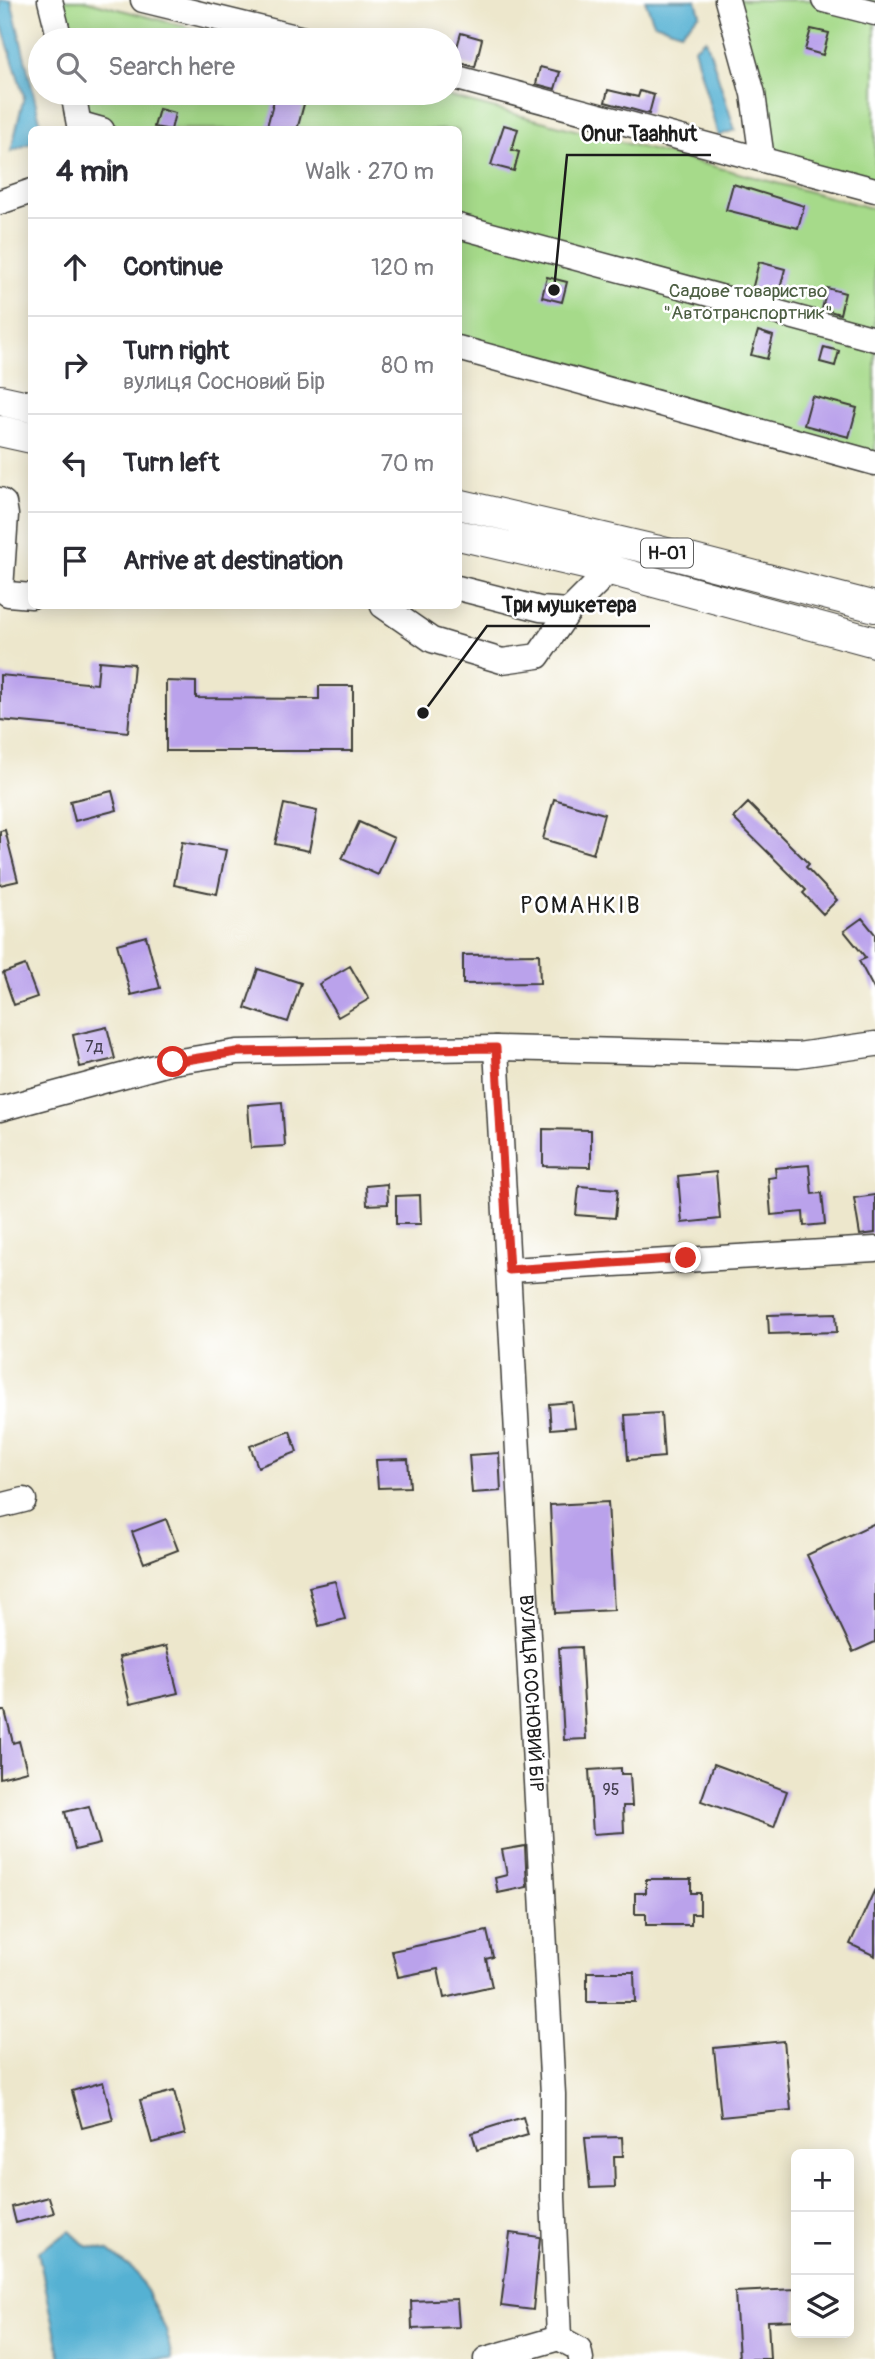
<!DOCTYPE html>
<meta charset="utf-8">
<style>
body{margin:0;font-family:Pangolin,sans-serif;background:#f7f7f7;color:#2b2b33}
.controls{position:absolute;right:21px;bottom:21px;display:grid;overflow:hidden;border-radius:10px;box-shadow:0 4px 18px #0003}
.controls button{width:63px;height:63px;display:grid;place-items:center;padding:0;border:0;border-bottom:2px solid #e1e1e2;background:#fff;color:#2b2b33;font:35px sans-serif}
.stop{position:absolute;width:21px;height:21px;margin:-16px;border:5px solid #d93025;border-radius:50%;background:#fff}
.stop.end{background:#d93025;border-color:#fff;box-shadow:0 2px 7px #0008}
.list{margin:0;padding:0;list-style:none}
h2{display:flex;justify-content:space-between;align-items:center;height:91px;margin:0;padding:0 28px;font-size:30px}
h2 small{font-size:23px;font-weight:400;color:#7c7c81}
.list li{display:grid;grid-template-columns:46px 1fr auto;gap:21px;align-items:center;box-sizing:border-box;height:98px;padding:0 28px;border-top:2px solid #e1e1e2}
.list b{display:block;font-size:26px;white-space:nowrap}
.list p{margin:0;font-size:23px;white-space:nowrap;color:#7c7c81}
.list em{font-size:23px;font-style:normal;color:#7c7c81}
.icon{flex:none;width:38px;height:38px;fill:none;stroke:currentColor;stroke-width:2;stroke-linecap:round;stroke-linejoin:round}
.map{position:relative;flex:none;width:875px;height:2359px;overflow:hidden}
.search{position:absolute;background:#fff;box-shadow:0 4px 18px #0003;left:28px;top:28px;width:434px;height:77px;display:flex;align-items:center;gap:18px;box-sizing:border-box;padding:0 24px;border-radius:38px;color:#7c7c81;font-size:26px}
.panel{position:absolute;background:#fff;box-shadow:0 4px 18px #0003;left:28px;top:126px;width:434px;height:483px;border-radius:10px}
.map>svg:first-child{display:block}
</style>
<div class="map">
<svg width="875" height="2359" viewBox="0 0 875 2359">
<rect width="100%" height="100%" fill="#fff"/>
<filter id="ink" filterUnits="userSpaceOnUse"><feTurbulence type="fractalNoise" baseFrequency=".0143" numOctaves="2"/><feDisplacementMap in="SourceGraphic" scale="14" xChannelSelector="R" yChannelSelector="G"/><feConvolveMatrix kernelMatrix="1 2 1 2 8 2 1 2 1" color-interpolation-filters="sRGB"/></filter>
<filter id="wash" filterUnits="userSpaceOnUse"><feTurbulence type="fractalNoise" baseFrequency=".00686" numOctaves="4" result="noise"/><feDisplacementMap in="SourceGraphic" scale="28" xChannelSelector="R" yChannelSelector="G"/><feGaussianBlur stdDeviation="1.57" result="paint"/><feColorMatrix in="noise" values="0 0 0 0 0 0 0 0 0 0 0 0 0 0 0 0 0 1.4 0 .05"/><feComposite in="paint" operator="in"/></filter>
<g filter="url(#wash)">
<rect width="100%" height="100%" fill="#ede7cc"/>
<path fill="#a6da8a" stroke="#617b53" stroke-width="2" d="M50,0H84L236,40H60Z
M727,0H875V190L762,159Z
M73,93H435L875,209V465L459,349L458,130L79,129Z"/>
<path fill="#55b1d3" stroke="#386678" stroke-width="2" d="M0,0H11L42,129L32,130L31,143L11,151L24,96L0,20Z
M645,0H696L700,14L681,32L654,23Z
M706,39L735,130L718,136L694,48Z
M70,2231L86,2246L109,2251L137,2273L166,2330L172,2359H61L38,2252Z"/>
<g id="blocks">
<path fill="#baa2eb" d="M811,29L829,33L823,55L805,50Z
M461,33L482,39L475,67L453,61Z
M540,67L560,72L555,89L536,84Z
M608,90L638,97L640,91L654,95L649,114L605,102Z
M276,93H307L297,130H266Z
M159,109L175,113L171,130L154,127Z
M504,125L518,129L512,150L519,152L514,171L491,165Z
M733,184L804,206L798,228L726,210Z
M759,262L785,269L778,297L752,290Z
M547,277L567,282L562,302L542,297Z
M827,288L845,293L840,314L822,309Z
M758,331L773,336L767,359L751,355Z
M824,347L839,351L835,366L820,362Z
M812,396L857,408L849,437L804,425Z
M99,661L134,664L128,732L0,720V675L97,684Z
M166,681L196,682V698L319,699V686H353V751H166Z
M112,791L117,810L75,821L70,801Z
M554,799L604,814L593,854L543,839Z
M748,803L809,864L806,867L837,900L823,914L803,893L806,890L733,818Z
M284,804L317,811L309,851L275,844Z
M359,822L394,838L378,875L342,859Z
M5,830L18,881L0,885V831Z
M182,842L226,850L217,894L174,885Z
M862,918L875,934V991L859,961L866,958L844,931Z
M146,936L160,988L131,995L117,944Z
M539,954L540,983L463,984V955Z
M25,965L37,997L14,1005L3,973Z
M350,966L369,999L338,1017L319,984Z
M258,969L301,983L288,1022L245,1008Z
M107,1027L115,1059L80,1067L73,1035Z
M282,1102L285,1146L251,1148L248,1105Z
M543,1129L591,1130V1167L543,1166Z
M809,1165L812,1194L822,1193L825,1224L804,1226L803,1212L771,1215L768,1178L776,1177L775,1168Z
M716,1172L720,1219L682,1223L678,1176Z
M387,1184L388,1204L367,1205L366,1186Z
M579,1186L618,1189L615,1218L576,1215Z
M420,1195L421,1224H396V1196Z
M875,1195V1233L860,1235L854,1198Z
M836,1313L837,1332L769,1334L768,1315Z
M572,1402L575,1427L551,1429L549,1404Z
M661,1413L664,1457L628,1460L625,1415Z
M290,1431L297,1452L258,1467L250,1446Z
M499,1453L501,1491L472,1493L469,1455Z
M408,1459L410,1487L378,1488L376,1460Z
M608,1502L614,1610L555,1613L550,1505Z
M166,1519L178,1550L144,1563L132,1532Z
M875,1523V1642L853,1652L807,1555Z
M335,1581L345,1619L319,1626L309,1587Z
M166,1646L178,1693L130,1704L119,1657Z
M581,1647L586,1739L564,1740L559,1648Z
M0,1711H5L13,1743L19,1741L27,1771L0,1778Z
M714,1764L787,1791L774,1827L701,1801Z
M621,1768V1774H630L632,1806H623L624,1832L593,1834L589,1770Z
M89,1806L100,1844L75,1850L65,1812Z
M525,1846L527,1887L498,1893L495,1878L507,1875L502,1850Z
M646,1879H691V1893H700V1914H691V1925H646V1914H635V1893H646Z
M875,1889V1956L850,1944Z
M487,1931L493,1957L486,1959L492,1987L444,1998L438,1969L398,1977L392,1951Z
M587,1972H634L635,2002H587Z
M784,2041L791,2110L721,2117L714,2048Z
M103,2082L113,2120L82,2128L72,2091Z
M174,2091L185,2134L152,2143L140,2100Z
M523,2117L528,2135L477,2150L472,2133Z
M622,2137L623,2156H614L615,2187L590,2188L585,2138Z
M49,2197L54,2213L16,2223L12,2207Z
M510,2233L540,2237L533,2310L501,2306Z
M796,2289V2320L768,2321L770,2359H739L735,2292Z
M457,2299L459,2327L412,2329L411,2301Z"/>
</g>
</g>
<g filter="url(#ink)">
<use href="#blocks" fill-opacity="0" stroke="#3b3a36" stroke-width="2"/>
<g fill="none" stroke-linecap="round" stroke-linejoin="round">
<g stroke="#3b3a36" stroke-width="27">
<g id="minor">
<path d="M50,0L60,40"/>
<path d="M143,0L308,40"/>
<path d="M727,0L753,94L762,159"/>
<path d="M824,0L875,13"/>
<path d="M450,76L875,190"/>
<path d="M73,93L80,130"/>
<path d="M81,124L102,130"/>
<path d="M0,202L32,191"/>
<path d="M458,226L875,339"/>
<path d="M458,348L875,463"/>
<path d="M0,500L4,503L6,515L1,589L8,594L32,596"/>
<path d="M458,588L540,609L569,611L610,570"/>
<path d="M383,606L432,640L502,661L538,656L569,611"/>
<path id="s1" d="M496,1048L553,2094V2197L559,2338"/>
<path d="M0,1109L173,1062L237,1052L496,1048L798,1055L875,1044"/>
<path d="M509,1270L875,1249"/>
<path d="M0,1506L24,1500"/>
<path d="M486,2359L559,2338L579,2349L581,2359"/>
</g>
</g>
<g stroke="#3b3a36" stroke-width="32">
<path id="major" d="M0,400L32,407
M0,431L32,438
M458,504L655,550L875,607
M458,535L610,570L875,642"/>
</g>
<use href="#minor" stroke="#fff" stroke-width="24"/>
<use href="#major" stroke="#fff" stroke-width="30"/>
</g>
</g>
<g fill="none" stroke-linecap="round" stroke-linejoin="round" filter="url(#ink)">
<path stroke="#d93025" stroke-width="9" d="M173,1062L237,1052L496,1048L509,1270L686,1258"/>
</g>
<g text-anchor="middle" dominant-baseline="central" stroke-width="5" stroke-linejoin="round" paint-order="stroke">
<g font-size="16" fill="#443e50">
<text x="94" y="1047">7д</text>
<text x="611" y="1790">95</text>
</g>
<rect fill="#fff" stroke="#606060" stroke-width="2" x="641" y="538.5" width="52" height="29" rx="5"/>
<g font-size="18" font-weight="bold" fill="#1c1c1c">
<text x="667" y="553">Н-01</text>
</g>
<g font-size="19" fill="#4c5e42" stroke="#fff">
<text x="748" y="291">Садове товариство<tspan x="748" dy="22">"Автотранспортник"</tspan></text>
</g>
<g font-size="19" fill="#1c1c1c" stroke="#fff">
<text stroke="none"><textPath href="#s1" startOffset="646">ВУЛИЦЯ СОСНОВИЙ БІР</textPath></text>
</g>
<g font-size="23" letter-spacing="2" fill="#1c1c1c" stroke="#fff">
<text x="581" y="905">РОМАНКІВ</text>
</g>
</g>
<path fill="none" stroke="#1c1c1c" stroke-width="2.5" d="M554 290L567 155H711M423 713L487 626H650"/>
<g fill="#1c1c1c" stroke="#fff" stroke-width="2.5">
<circle cx="554" cy="290" r="7"/>
<circle cx="423" cy="713" r="7"/>
</g>
<g font-size="21" text-anchor="middle" font-weight="bold" fill="#1c1c1c" stroke="#fff" stroke-width="5" stroke-linejoin="round" paint-order="stroke">
<text x="639" y="141">Onur Taahhut</text>
<text x="569" y="612">Три мушкетера</text>
</g>
</svg>
<div class="controls">
<button>+</button>
<button>−</button>
<button><svg class="icon" aria-label="layers" viewBox="0 0 24 24"><path d="M12 4l9 5-9 5-9-5zM3 14l9 5 9-5"/></svg></button>
</div>
<div class="stop" style="left:173px;top:1062px"></div>
<div class="stop end" style="left:686px;top:1258px"></div>
<div class="search"><svg class="icon" aria-label="search" viewBox="0 0 24 24"><circle cx="10" cy="10" r="6"/><path d="M15 15l6 6"/></svg>Search here</div>
<section class="panel">
<h2>4 min<small>Walk · 270 m</small></h2>
<ul class="list">
<li><svg class="icon" aria-label="ahead" viewBox="0 0 24 24"><path d="M12 20V5M6 11l6-6 6 6"/></svg><div><b>Continue</b></div><em>120 m</em></li>
<li><svg class="icon" aria-label="right" viewBox="0 0 24 24"><path d="M7 20v-9h11M14 6l5 5-5 5"/></svg><div><b>Turn right</b><p>вулиця Сосновий Бір</p></div><em>80 m</em></li>
<li><svg class="icon" aria-label="left" viewBox="0 0 24 24"><path d="M17 20v-9H6M10 6l-5 5 5 5"/></svg><div><b>Turn left</b></div><em>70 m</em></li>
<li><svg class="icon" aria-label="arrive" viewBox="0 0 24 24"><path d="M6 21V4h12l-3 4 3 4H6"/></svg><div><b>Arrive at destination</b></div></li>
</ul>
</section>
</div>
